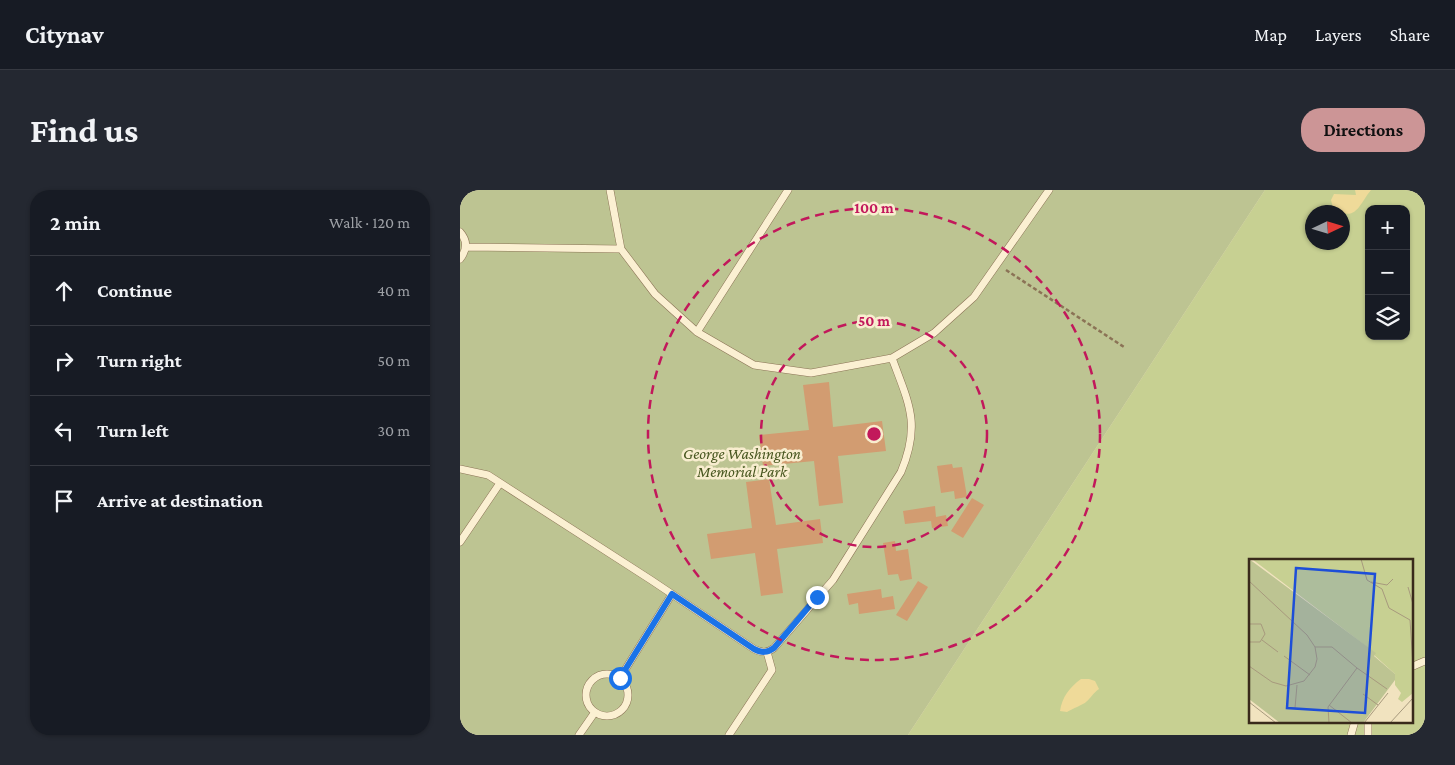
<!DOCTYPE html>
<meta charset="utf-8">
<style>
body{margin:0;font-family:"Crimson Pro",serif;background:#242831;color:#f1f3f6}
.controls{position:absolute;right:15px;top:15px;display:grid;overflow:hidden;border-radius:10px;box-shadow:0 1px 4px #0004}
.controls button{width:45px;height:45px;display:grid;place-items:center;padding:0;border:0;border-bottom:1px solid #363941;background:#171b24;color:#f1f3f6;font:25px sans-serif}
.compass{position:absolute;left:845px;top:15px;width:45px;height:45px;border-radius:50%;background:#171b24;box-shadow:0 1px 4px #0004;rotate:86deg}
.stop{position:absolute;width:15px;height:15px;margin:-11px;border:4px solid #1a73e8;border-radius:50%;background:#fff}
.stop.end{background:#1a73e8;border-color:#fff;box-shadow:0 1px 5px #0008}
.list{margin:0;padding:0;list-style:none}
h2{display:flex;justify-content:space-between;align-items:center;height:65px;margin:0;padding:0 20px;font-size:21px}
h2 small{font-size:16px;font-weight:400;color:#9ea1a6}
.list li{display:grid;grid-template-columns:32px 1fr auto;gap:15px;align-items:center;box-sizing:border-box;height:70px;padding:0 20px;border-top:1px solid #363941}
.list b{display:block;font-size:19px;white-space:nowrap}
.list em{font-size:16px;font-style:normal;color:#9ea1a6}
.icon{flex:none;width:28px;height:28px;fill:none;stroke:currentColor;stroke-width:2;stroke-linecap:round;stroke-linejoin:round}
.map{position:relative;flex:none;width:965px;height:545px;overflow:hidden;border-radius:20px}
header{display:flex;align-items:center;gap:30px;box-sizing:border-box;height:70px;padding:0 25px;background:#171b24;border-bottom:1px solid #363941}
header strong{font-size:24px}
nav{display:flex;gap:28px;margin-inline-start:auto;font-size:18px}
.intro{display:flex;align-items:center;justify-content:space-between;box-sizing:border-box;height:120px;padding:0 30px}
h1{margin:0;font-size:35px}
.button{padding:12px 22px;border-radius:20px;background:#cc9596;color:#111;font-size:18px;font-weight:700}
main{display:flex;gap:30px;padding:0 30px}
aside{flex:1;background:#171b24;border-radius:20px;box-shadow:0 1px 4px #0004}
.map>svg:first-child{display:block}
</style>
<header>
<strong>Citynav</strong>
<nav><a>Map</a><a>Layers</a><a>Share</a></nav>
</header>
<div class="intro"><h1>Find us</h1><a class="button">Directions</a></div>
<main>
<aside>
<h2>2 min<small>Walk · 120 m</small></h2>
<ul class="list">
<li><svg class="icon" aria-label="ahead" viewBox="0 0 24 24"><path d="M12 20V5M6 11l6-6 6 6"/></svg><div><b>Continue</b></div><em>40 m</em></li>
<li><svg class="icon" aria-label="right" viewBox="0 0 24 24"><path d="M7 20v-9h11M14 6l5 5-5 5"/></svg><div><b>Turn right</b></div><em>50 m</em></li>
<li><svg class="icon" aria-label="left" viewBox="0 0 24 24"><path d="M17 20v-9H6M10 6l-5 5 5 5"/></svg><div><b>Turn left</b></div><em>30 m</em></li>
<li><svg class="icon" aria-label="arrive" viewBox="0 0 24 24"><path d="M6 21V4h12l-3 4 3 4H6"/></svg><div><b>Arrive at destination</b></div></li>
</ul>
</aside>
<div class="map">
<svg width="965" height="545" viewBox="0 0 965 545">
<rect width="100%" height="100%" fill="#f1e3bf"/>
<path fill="#c7d092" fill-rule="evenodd" d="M805,0H965V545H448ZM909,19H946V146H909ZM852,22H882V52H852ZM790,370H951V531H790Z"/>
<path fill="#efda99" d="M895,0H911C898,16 896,33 873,18L871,10L874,4L896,5Z
M621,489H629L635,491L639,499C633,503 631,508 626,512C624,514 612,519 607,522L600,521C602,507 610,497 621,489Z"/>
<path fill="#bdc492" d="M0,0H805L448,545H0Z"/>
<path fill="#d29c71" d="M369,192L373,237L422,231L426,261L378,266L383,313L359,316L354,271L303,276L299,245L349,240L343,195Z
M492,274L493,278L502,277L507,307L495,309L494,301L481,303L477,276Z
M309,289L316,335L360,329L363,353L317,359L323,403L301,406L295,363L251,369L247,344L292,338L286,292Z
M512,308L524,315L503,348L491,341Z
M475,316L476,327L486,325L488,336L472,338L471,331L445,334L443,321Z
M435,351L436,361L448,359L452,389L440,391L438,384L428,385L423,353Z
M458,391L468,397L447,431L436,425Z
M421,399L422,408L433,406L435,419L399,424L398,413L389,415L387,404Z"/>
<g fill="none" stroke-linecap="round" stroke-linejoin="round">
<g stroke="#8b7356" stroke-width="8">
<path id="service" d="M150,0L161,59L195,104L237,142L294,175L351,183L432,168L474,143L514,107L589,0
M0,42C8,51 7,60 0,69
M6,57L161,59
M237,142L328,0
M0,279L28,285L191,390L294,459C302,463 307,463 314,458L373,390L441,282C461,234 449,214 432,168
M0,352L40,293
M951,477L965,471
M126 505a21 21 0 1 1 42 0a21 21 0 1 1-42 0Z
M160,488L212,404
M908,531V545
M119,545L135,522
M269,545L312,480L307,462
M891,545L895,531"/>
</g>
<path stroke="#8b7356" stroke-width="2.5" stroke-dasharray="4 2.5" stroke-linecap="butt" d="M546,80L664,157"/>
<use href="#service" stroke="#fbf0d2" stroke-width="7"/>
</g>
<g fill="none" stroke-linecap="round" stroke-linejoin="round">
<path stroke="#1a73e8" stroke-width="6" d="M160,488L212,404L294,459C302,463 307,463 314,458L357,407"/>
</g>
<g fill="none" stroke="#c2185b" stroke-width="2.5" stroke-dasharray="9 6">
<circle cx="414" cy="244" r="113"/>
<circle cx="414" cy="244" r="226"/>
</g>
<g text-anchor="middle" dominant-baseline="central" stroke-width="5" stroke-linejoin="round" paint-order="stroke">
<g font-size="16" font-style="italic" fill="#485720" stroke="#f8edcf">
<text x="282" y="263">George Washington<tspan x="282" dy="18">Memorial Park</tspan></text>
</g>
</g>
<g transform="translate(789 369)">
<rect width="164" height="164" fill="#f1e3bf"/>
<path d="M3,0H164V134L153,143L149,140L152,134L146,126V115L125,96L126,94Z" fill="#c7d092"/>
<path d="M0,0L127,94L125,97L146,115V121L114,164H31L0,140Z" fill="#bdc492"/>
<path fill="none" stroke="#a7997d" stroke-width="1" d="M112,0L118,21L133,30L140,49L161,61L164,106M0,22L58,76L66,88L68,100L66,108L55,122L37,127L23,123L0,107M122,23L138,26L144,20M159,28L164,45M0,65H12L16,75L11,83H0M13,81L29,93M66,88H83L108,109L79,148L80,164M35,97L61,116M108,109L138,130M114,135L129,146M0,143L27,164M80,146L103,164M46,149L48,126M115,164L139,134M141,164L164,139"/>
<path fill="#1d4ed8" fill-opacity="0.15" stroke="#1d4ed8" stroke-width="2.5" d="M47,9L126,15L116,154L38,149Z"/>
<rect width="164" height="164" fill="none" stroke="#392a1b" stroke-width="2.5"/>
</g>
<circle cx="414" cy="244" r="8" fill="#c2185b" stroke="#f8edcf" stroke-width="2.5"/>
<g font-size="15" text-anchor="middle" font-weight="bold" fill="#c2185b" stroke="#f8edcf" stroke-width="5" stroke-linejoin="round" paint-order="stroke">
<text x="414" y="23">100 m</text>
<text x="414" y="136">50 m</text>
</g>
</svg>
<div class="controls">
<button>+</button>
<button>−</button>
<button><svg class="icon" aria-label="layers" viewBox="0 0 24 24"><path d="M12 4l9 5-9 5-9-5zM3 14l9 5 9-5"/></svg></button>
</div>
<svg class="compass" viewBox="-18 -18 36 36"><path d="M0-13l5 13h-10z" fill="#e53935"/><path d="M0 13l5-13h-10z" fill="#9ea1a6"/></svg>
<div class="stop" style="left:160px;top:488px"></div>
<div class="stop end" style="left:357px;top:407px"></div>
</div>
</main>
